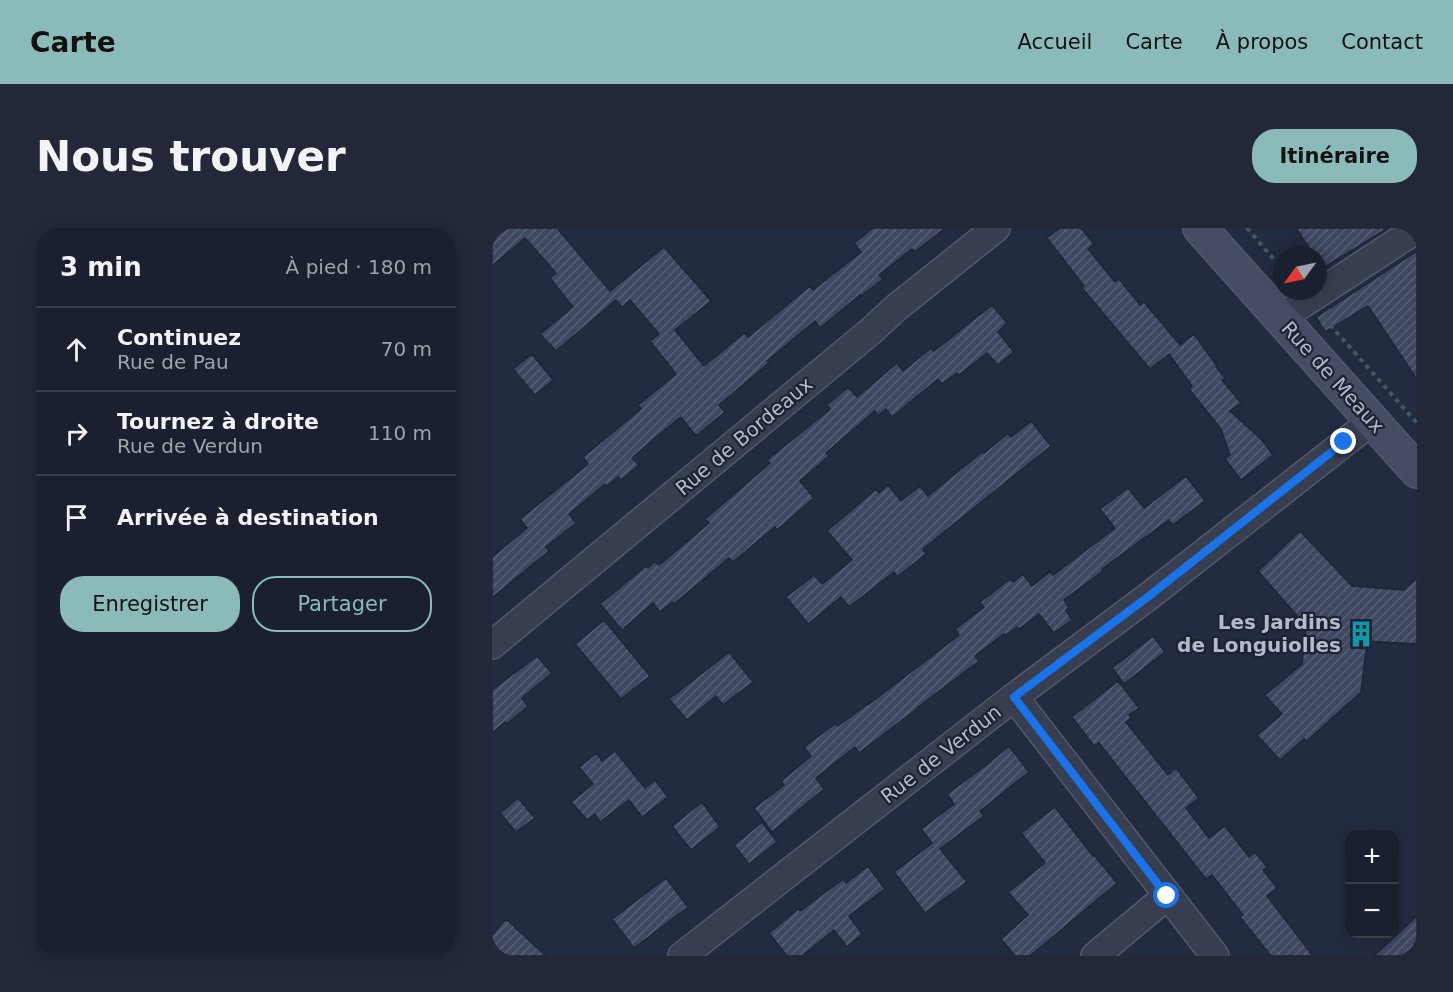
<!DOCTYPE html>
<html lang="fr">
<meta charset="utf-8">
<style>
body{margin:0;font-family:"DejaVu Sans",sans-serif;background:#232838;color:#f1f3f6}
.controls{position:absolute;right:18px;bottom:18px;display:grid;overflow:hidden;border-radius:12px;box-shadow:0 3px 15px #0003}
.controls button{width:54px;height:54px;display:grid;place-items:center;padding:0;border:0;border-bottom:2px solid #383e4c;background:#1a2030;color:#f1f3f6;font:30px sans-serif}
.compass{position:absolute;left:781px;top:18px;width:54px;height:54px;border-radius:50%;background:#1a2030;box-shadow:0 3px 15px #0003;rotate:237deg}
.stop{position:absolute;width:18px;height:18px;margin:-14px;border:4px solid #1a73e8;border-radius:50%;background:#fff}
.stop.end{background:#1a73e8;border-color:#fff;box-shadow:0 2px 6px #0008}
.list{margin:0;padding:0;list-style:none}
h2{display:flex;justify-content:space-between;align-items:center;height:78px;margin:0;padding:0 24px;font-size:26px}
h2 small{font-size:20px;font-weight:400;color:#9fa3ab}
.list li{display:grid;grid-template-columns:39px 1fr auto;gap:18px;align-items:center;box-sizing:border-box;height:84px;padding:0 24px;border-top:2px solid #383e4c}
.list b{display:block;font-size:22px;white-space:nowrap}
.list p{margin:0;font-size:20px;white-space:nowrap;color:#9fa3ab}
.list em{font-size:20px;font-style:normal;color:#9fa3ab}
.actions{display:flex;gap:12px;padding:18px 24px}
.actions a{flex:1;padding:14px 0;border:2px solid #8bbbb9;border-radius:24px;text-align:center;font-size:21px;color:#8bbbb9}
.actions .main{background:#8bbbb9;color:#111}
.icon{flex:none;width:33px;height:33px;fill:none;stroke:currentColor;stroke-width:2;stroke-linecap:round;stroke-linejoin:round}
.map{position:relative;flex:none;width:925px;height:728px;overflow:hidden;border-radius:24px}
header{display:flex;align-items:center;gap:36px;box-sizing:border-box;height:84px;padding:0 30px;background:#8bbbb9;color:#111}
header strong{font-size:28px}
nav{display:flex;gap:33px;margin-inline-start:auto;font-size:21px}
.intro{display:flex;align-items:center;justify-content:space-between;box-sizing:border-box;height:144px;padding:0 36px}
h1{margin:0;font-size:42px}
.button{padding:15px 27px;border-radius:24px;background:#8bbbb9;color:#111;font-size:21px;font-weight:700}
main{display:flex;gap:36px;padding:0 36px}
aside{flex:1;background:#1a2030;border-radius:24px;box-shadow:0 3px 15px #0003}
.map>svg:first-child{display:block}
</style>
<header>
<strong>Carte</strong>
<nav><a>Accueil</a><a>Carte</a><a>À propos</a><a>Contact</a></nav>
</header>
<div class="intro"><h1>Nous trouver</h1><a class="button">Itinéraire</a></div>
<main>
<aside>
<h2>3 min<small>À pied · 180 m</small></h2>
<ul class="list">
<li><svg class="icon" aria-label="ahead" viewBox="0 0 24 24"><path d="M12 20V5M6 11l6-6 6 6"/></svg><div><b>Continuez</b><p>Rue de Pau</p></div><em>70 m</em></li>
<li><svg class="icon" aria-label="right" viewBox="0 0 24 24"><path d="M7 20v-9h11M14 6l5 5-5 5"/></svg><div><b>Tournez à droite</b><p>Rue de Verdun</p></div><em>110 m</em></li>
<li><svg class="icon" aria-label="arrive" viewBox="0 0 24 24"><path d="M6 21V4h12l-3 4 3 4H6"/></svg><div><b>Arrivée à destination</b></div></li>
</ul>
<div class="actions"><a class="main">Enregistrer</a><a>Partager</a></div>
</aside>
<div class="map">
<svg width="925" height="728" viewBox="0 0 925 728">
<defs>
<pattern id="building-hatch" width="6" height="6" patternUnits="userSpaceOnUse" patternTransform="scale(1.5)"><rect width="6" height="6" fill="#3f4761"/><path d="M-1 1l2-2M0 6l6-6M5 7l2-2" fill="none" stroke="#585f76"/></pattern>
</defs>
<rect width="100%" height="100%" fill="#232b40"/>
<path fill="url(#building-hatch)" stroke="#1e2537" stroke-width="1.5" d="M0,0H65L118,63L172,19L219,73L183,102L212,138L252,105L256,109L318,58L321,62L369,24L362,15L381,0H453L423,24L420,21L387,47L391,51L369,68L368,67L328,100L323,93L275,133L277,135L227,177L233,184L204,208L189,189L164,209L140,230L147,237L129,252L126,249L115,258L113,256L77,286L84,295L54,319L57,323L0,370V329L35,300L28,291L96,236L91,229L149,181L146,177L184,146L158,113L167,106L138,72L130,79L124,72L64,123L48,106L81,79L58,50L64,45L33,10L0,38Z
M568,0H589L602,16L596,21L623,54L627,51L648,77L652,74L688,117L702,106L725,138L724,139L733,150L730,152L749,175L738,183L770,212L781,227L749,252L733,231L738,227L729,201L697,161L700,158L677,126L658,141L590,60L592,58L555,10Z
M804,0H896L831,40L826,33V27H822Z
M925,23V151L876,78L833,104L824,89Z
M500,77L515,95L506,104L522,124L506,137L495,125L467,147L465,145L450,156L446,151L400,189L394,181L386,188L383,183L334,225L337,228L308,253L322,270L285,302L283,299L241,334L237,330L182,376L180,374L168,384L161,375L130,402L108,376L154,338L156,340L163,333L167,337L217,295L213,291L278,235L275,232L338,181L335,177L356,159L365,169L405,135L411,143L439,120L442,123Z
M40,126L61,152L43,167L21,141Z
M539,193L559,218L431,321L434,326L405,349L402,344L357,379L349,369L316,396L294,369L322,347L330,356L360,332L335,303L384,261L387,265L396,257L409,273L428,258L436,268L490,224L492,225L516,205L519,209Z
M694,248L713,273L681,297L677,292L610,341L611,343L572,372L577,380L574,382L580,392L562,405L547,386L527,401L525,399L514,407L512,406L483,428L487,433L426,479V480L367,525L363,519L324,550L332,561L280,604L262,580L292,557L289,553L319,528L312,519L344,495L346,498L377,475V476L467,407L463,401L492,379L488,374L518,351L521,354L531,346L540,358L559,343L561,347L623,300L608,281L636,260L652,280Z
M808,303L860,358L912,362L925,350V416L875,413L869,464L814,514L812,511L788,532L765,507L790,486L773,467L810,436L814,398L766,343Z
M112,392L158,448L129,471L83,416Z
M661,408L673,424L632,456L620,440Z
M237,424L261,454L231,477L224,468L195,492L177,471Z
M45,428L60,445L30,470L36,478L15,496L13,494L0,505V462Z
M626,453L647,480L637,487L639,490L634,494L676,547L684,540L707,570L694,580L717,610L733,598L757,629L763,624L775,639L771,642L785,660L775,668L821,728H779L748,689L751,687L720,647L714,651L607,515L602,518L580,489Z
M517,518L537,544L488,583L492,588L448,621L475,654L433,685L402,644L440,615L429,601L462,576L455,566L493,538Z
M123,523L153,560L163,552L176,569L150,589L137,572L108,594L103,586L95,592L79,574L101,556L87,539L105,525L110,533Z
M26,570L43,590L24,604L8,585Z
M210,574L228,599L199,622L180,598Z
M563,579L601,628L602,627L625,655L538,728H523L509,711L536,687L516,664L553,635L529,605Z
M270,594L285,614L257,636L242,617Z
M376,638L393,661L357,688L370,706L355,719L342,702L310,728H295L277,705L306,681L308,683L351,651L354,655Z
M174,650L196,679L142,720L120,691Z
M925,688V728H882Z
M14,691L54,728H0V707Z"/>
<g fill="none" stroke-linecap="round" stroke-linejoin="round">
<g stroke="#52596b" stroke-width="30">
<path id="minor" d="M789,90L925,1
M0,417L379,103L405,79L504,0
M522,469L723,728
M190,728L522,469L657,368L880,193
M603,728L675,668"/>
</g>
<g stroke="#52596b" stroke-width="36">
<path id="secondary" d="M708,0L925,243"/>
</g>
<path stroke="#43575e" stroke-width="4" stroke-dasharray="4.5 4.5" stroke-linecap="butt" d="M755,0L790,41
M832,90L925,195"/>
<use href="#minor" stroke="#373e50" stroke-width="27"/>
<use href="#secondary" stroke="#454c63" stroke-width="33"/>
</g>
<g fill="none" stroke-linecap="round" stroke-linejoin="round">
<path stroke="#1a73e8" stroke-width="8" d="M675,668L522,469L657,368L852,214"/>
</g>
<defs>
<g id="building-bare" transform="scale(2.07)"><path d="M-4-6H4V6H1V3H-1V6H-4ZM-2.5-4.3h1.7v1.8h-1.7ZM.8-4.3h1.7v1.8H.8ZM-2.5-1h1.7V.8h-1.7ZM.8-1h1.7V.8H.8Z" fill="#0f9aa8" stroke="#1c2335" stroke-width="2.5" paint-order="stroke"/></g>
</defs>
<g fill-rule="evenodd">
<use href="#building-bare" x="869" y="406"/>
</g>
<g text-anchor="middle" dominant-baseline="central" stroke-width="4.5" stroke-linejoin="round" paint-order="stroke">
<g font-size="20" fill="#b4b9cb" stroke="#1c2335">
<text transform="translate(841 149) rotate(48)">Rue de Meaux</text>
<text transform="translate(252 208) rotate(-40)">Rue de Bordeaux</text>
<text transform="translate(449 526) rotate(-38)">Rue de Verdun</text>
</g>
<g font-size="20" font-weight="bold" fill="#b4b9cb" stroke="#1c2335" text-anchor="end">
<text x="849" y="394">Les Jardins<tspan x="849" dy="23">de Longuiolles</tspan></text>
</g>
</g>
</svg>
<div class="controls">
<button>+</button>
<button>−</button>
</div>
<svg class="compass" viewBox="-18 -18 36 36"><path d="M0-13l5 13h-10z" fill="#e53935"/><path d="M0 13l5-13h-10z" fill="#9fa3ab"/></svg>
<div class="stop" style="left:675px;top:668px"></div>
<div class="stop end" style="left:852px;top:214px"></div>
</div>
</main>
